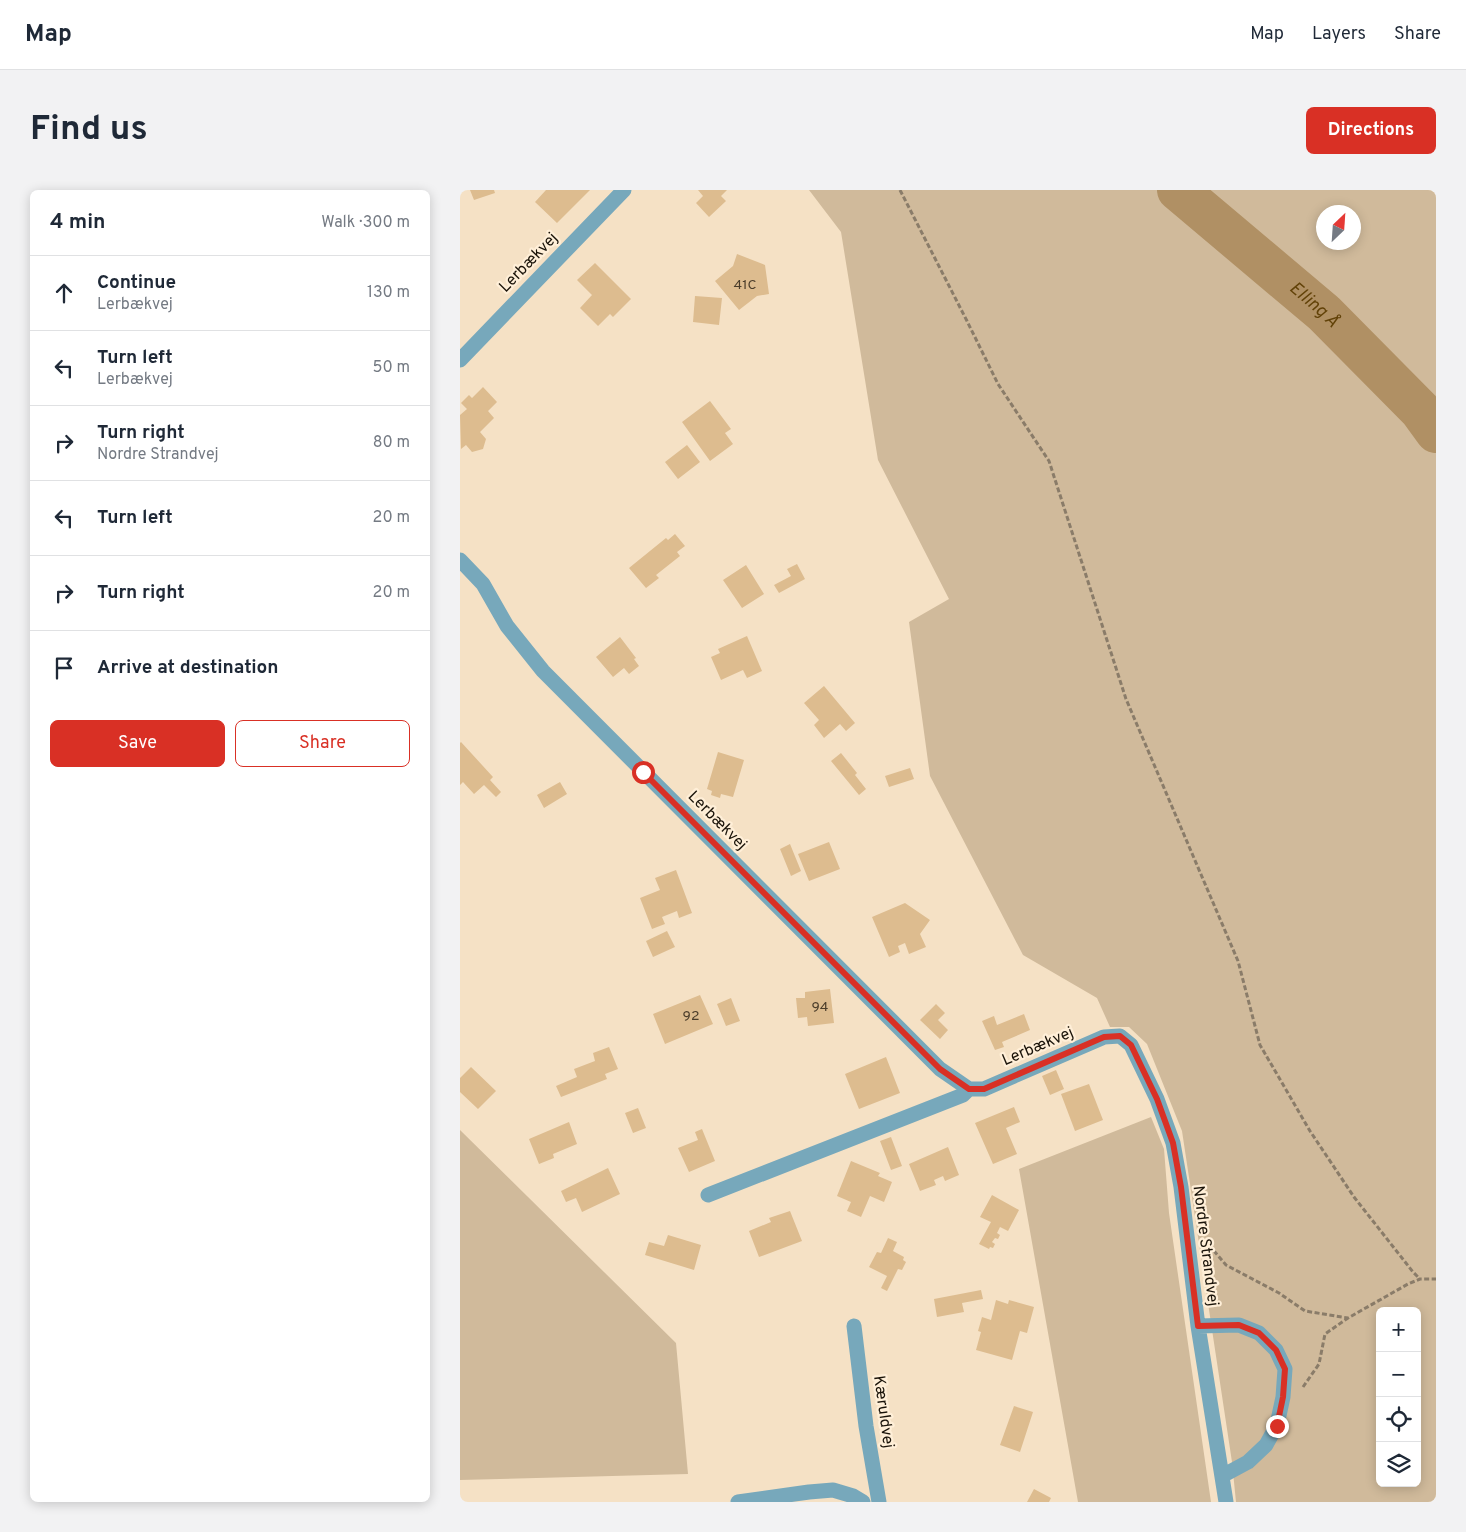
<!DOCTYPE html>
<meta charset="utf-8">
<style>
body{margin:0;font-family:Overpass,sans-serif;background:#f2f2f3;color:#1f2937}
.controls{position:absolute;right:15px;bottom:15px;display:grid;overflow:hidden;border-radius:8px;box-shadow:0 2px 12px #0003}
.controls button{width:45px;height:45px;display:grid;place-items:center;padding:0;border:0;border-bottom:1px solid #e0e1e3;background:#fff;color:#1f2937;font:25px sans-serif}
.compass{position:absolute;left:856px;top:15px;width:45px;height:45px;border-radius:50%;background:#fff;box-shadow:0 2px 12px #0003;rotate:25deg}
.stop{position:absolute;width:15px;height:15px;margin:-11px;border:4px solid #d93025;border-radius:50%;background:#fff}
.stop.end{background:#d93025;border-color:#fff;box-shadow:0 1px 5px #0008}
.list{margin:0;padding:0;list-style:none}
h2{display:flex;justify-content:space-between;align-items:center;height:65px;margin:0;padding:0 20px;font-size:21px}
h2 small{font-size:16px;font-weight:400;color:#747a83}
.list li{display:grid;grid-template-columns:32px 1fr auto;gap:15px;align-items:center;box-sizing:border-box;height:75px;padding:0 20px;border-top:1px solid #e0e1e3}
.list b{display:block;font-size:19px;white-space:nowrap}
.list p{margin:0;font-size:16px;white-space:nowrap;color:#747a83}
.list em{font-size:16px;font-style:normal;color:#747a83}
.actions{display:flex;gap:10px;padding:15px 20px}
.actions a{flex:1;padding:11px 0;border:1px solid #d93025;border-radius:8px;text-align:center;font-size:18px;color:#d93025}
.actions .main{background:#d93025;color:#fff}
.icon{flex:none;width:28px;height:28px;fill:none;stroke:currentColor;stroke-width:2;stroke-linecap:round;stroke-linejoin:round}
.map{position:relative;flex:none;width:976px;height:1312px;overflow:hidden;border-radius:8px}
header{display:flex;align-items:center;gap:30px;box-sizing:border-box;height:70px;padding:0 25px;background:#fff;border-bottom:1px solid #e0e1e3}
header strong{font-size:24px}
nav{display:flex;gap:28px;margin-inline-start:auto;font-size:18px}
.intro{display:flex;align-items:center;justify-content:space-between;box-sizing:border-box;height:120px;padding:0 30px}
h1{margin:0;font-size:35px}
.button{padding:12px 22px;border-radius:8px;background:#d93025;color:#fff;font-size:18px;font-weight:700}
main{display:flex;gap:30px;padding:0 30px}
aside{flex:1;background:#fff;border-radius:8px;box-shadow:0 2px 12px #0003}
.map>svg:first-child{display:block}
</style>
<header>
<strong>Map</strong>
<nav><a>Map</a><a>Layers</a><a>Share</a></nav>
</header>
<div class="intro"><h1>Find us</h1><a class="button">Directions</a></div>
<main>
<aside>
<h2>4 min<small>Walk · 300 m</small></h2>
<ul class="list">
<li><svg class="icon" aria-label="ahead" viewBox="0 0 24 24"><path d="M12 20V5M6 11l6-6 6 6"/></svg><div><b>Continue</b><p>Lerbækvej</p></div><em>130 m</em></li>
<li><svg class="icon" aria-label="left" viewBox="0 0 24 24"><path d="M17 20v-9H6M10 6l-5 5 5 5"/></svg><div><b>Turn left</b><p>Lerbækvej</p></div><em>50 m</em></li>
<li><svg class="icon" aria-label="right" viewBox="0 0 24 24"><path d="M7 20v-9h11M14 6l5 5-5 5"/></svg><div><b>Turn right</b><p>Nordre Strandvej</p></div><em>80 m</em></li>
<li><svg class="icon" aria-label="left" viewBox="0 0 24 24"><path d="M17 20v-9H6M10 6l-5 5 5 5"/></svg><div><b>Turn left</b></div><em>20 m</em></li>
<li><svg class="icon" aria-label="right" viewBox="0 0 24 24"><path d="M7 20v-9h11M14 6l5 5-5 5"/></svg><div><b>Turn right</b></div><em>20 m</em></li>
<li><svg class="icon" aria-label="arrive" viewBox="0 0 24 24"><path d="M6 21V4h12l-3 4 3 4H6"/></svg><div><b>Arrive at destination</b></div></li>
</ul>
<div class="actions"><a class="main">Save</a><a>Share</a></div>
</aside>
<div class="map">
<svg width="976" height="1312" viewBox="0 0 976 1312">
<rect width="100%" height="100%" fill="#f5e1c5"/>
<path fill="#d0ba9b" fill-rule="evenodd" d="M349,0H976V1312H776L772,1272L722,941L687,854L669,837H650L637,808L563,765L470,586L449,432L489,409L418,270L381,42ZM864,22H894V52H864ZM920,1121H957V1293H920Z
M691,927L704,959L709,1023L751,1312H618L559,979Z
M0,940L216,1153L228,1284L0,1290Z"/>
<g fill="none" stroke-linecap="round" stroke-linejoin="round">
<path stroke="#b09064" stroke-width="42" id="s1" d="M718,0L864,123L960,220L976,242"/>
</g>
<path fill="#ddbc8f" d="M10,0H34L35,3L14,10Z
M86,0H130L97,33L75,12Z
M238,0H267L261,6L266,11L249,27L236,13L243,6Z
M277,64L305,75L309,104L297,106L279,120L255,91L273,76Z
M135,73L171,109L153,127L150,124L138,136L120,118L132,105L117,90Z
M235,106L262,108L259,135L233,132Z
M23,197L37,212L28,221L34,228L20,242L26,249L23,259L12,262L6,255L1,259L0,225L7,219L1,213L9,205L12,208Z
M250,211L271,239L265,243L273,254L250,271L222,232Z
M227,255L240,272L218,289L205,272Z
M215,344L225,356L217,362L220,366L196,385L199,388L186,398L169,378L206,348L208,350Z
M337,374L345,389L319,403L314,395L331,386L327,379Z
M286,375L304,404L282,418L263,390Z
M287,446L302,481L287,488L283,480L261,490L251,467L260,463L258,459Z
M160,447L176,468L174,469L179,476L169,484L164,478L153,487L136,467Z
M364,496L395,533L386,541L380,534L364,548L354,535L359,530L344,513Z
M1,552L33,587L30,590L41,602L36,607L24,595L14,604L3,592L0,595V553Z
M258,562L284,570L273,607L261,604L260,608L251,605L252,601L247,599Z
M381,563L397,583L395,585L406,599L399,605L371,571Z
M450,578L454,589L429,597L425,586Z
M100,592L107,604L84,618L77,605Z
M369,652L380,679L349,691L338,664Z
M330,654L341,681L331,686L320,659Z
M216,680L232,723L219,728L217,721L202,727L205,734L192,739L180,708L200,700L195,688Z
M445,713L470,730L460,744L466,757L449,764L445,753L438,756L440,762L429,767L412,727Z
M207,741L215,757L193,767L186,751Z
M370,799L374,833L348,836L347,827L338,828L336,808H345V802Z
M240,805L253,834L205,854L193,824Z
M271,808L280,831L266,836L257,814Z
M476,814L485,823L478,830L488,840L480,849L460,830Z
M564,824L570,840L542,852L544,857L535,860L522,831L534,826L537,835Z
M149,857L158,879L145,884L147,889L101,907L96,896L117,887L114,879L135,871L133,863Z
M426,867L440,903L399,919L385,884Z
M11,877L36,901L18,919L0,902V888Z
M596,880L604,899L590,905L582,886Z
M629,894L643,930L615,941L601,904Z
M554,917L560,932L546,938L557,964L533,974L515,933Z
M178,918L186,938L173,943L165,923Z
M109,932L117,954L93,964L94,968L79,974L69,949Z
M242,939L255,971L229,982L218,958L238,950L235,942Z
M431,947L442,976L431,980L420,951Z
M488,957L499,985L485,991L483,986L474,990L476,995L460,1001L449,974Z
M391,971L420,983L418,986L432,992L424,1012L410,1006L401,1027L387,1021L391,1012L377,1006Z
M148,978L160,1004L122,1022L116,1008L106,1012L101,1001Z
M532,1005L559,1020L548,1041L540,1037L537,1043L540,1045L538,1049L535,1048L532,1052L535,1054L533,1058L530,1057L529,1059L519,1054L531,1032L520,1027Z
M330,1021L342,1051L299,1067L289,1041L311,1032L309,1028Z
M208,1045L241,1055L234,1080L185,1065L189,1052L204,1056Z
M428,1048L437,1052L433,1061L444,1067L443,1070L446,1072L442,1080L438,1079L427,1101L421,1098L427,1086L409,1077L417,1062L421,1063Z
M521,1100L523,1109L502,1113L504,1122L477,1127L474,1109Z
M536,1110L548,1114L549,1110L574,1117L567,1143L560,1141L552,1170L516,1160L521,1142L518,1141L522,1127L531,1130Z
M554,1216L573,1222L560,1262L540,1255Z
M574,1299L591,1308L589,1312H567Z"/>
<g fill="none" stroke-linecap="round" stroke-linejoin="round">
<path stroke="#8a7c69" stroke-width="3" stroke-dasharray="5 2.5" stroke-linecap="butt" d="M440,0L507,131L538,194L589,271L666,509L778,771L800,855L850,941L894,1007L953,1082L960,1089
M749,1055L766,1075L819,1103L845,1121L888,1128L948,1094L960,1089H976
M843,1197L859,1174L865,1144L888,1128"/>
<path stroke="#77a8bb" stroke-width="15" d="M0,170L164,0
M0,370L23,394L47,436L83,481L480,879L509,899H524L644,847L660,846L671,855L697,909L713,953L721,997L738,1136L766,1312
M248,1005L503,905L509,899
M394,1136L406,1236L419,1312
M738,1136L779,1135L799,1143L816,1160L825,1179L823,1207L817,1235L806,1255L788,1272L762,1286
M278,1312L349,1302L373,1300L393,1306L403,1312"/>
</g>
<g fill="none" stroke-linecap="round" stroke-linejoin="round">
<path stroke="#d93025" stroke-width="6" d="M183,582L480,879L509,899H524L644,847L660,846L671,855L697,909L713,953L721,997L738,1136L779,1135L799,1143L816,1160L825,1179L823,1207L817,1236"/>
</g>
<g text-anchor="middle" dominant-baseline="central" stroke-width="4.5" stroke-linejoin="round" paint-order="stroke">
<g font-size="14" fill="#4b3d2a">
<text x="285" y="95">41C</text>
<text x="360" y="817">94</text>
<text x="231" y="826">92</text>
</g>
<g font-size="16" fill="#1a1309" stroke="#ffefd8">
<text transform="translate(69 73) rotate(-46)">Lerbækvej</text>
<text transform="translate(257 631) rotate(45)">Lerbækvej</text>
<text transform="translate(578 857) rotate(-23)">Lerbækvej</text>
<text transform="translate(745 1056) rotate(83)">Nordre Strandvej</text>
<text transform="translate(423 1222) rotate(82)">Kæruldvej</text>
</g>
<g font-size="18" font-style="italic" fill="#624208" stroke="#ffefd8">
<text stroke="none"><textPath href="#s1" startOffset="178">Elling Å</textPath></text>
</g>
</g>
</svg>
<div class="controls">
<button>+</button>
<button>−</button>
<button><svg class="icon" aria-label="locate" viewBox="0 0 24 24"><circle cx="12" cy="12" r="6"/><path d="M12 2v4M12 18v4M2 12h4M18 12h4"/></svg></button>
<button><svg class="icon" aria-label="layers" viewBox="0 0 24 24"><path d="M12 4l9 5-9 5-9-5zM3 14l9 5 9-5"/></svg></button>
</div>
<svg class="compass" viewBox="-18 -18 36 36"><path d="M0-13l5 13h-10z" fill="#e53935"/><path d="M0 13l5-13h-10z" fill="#747a83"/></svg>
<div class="stop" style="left:183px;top:582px"></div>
<div class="stop end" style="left:817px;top:1236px"></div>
</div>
</main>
